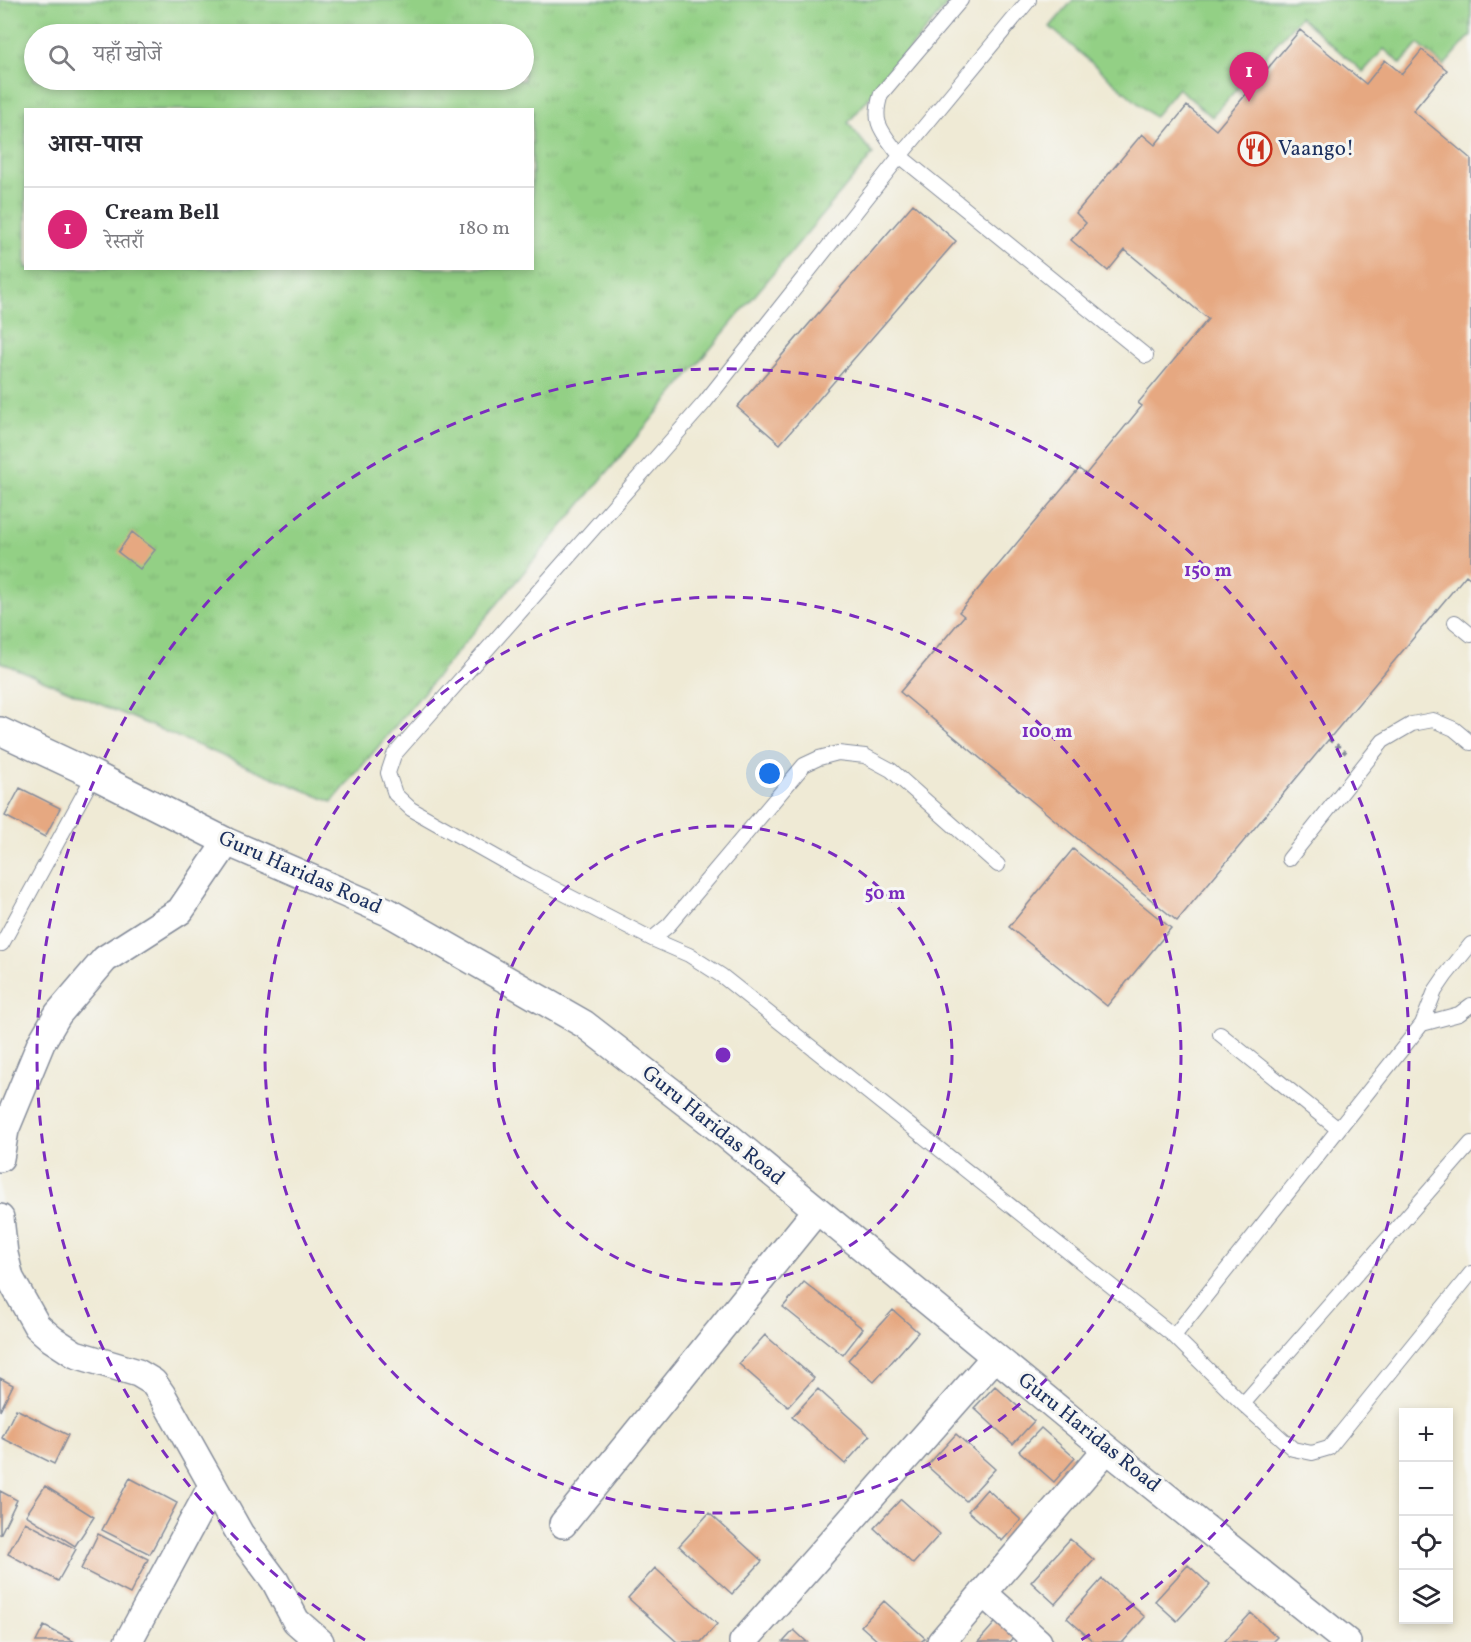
<!DOCTYPE html>
<html lang="hi">
<meta charset="utf-8">
<style>
body{margin:0;font-family:Vollkorn,"Noto Serif Devanagari",serif;background:#f2f2f3;color:#2b2b33}
.controls{position:absolute;right:18px;bottom:18px;display:grid;overflow:hidden;border-radius:0px;box-shadow:0 3px 9px #0003}
.controls button{width:54px;height:54px;display:grid;place-items:center;padding:0;border:0;border-bottom:2px solid #e1e1e2;background:#fff;color:#2b2b33;font:30px sans-serif}
.you{position:absolute;left:770px;top:774px;width:21px;height:21px;margin:-15px;border:4px solid #fff;border-radius:50%;background:#1a73e8;box-shadow:0 0 0 9px #1a73e833}
.badge{display:grid;place-items:center;width:39px;height:39px;border-radius:50%;background:#db2777;color:#fff;font-size:20px;font-weight:700}
.pin{position:absolute;translate:-50% -50px;filter:drop-shadow(0 2px 3px #0008)}
.pin::after{content:'';position:absolute;top:32px;width:21px;height:18px;background:inherit;clip-path:polygon(0 0,100% 0,50% 100%)}
.list{margin:0;padding:0;list-style:none}
h2{display:flex;justify-content:space-between;align-items:center;height:78px;margin:0;padding:0 24px;font-size:26px}
h2 small{font-size:20px;font-weight:400;color:#7c7c81}
.list li{display:grid;grid-template-columns:39px 1fr auto;gap:18px;align-items:center;box-sizing:border-box;height:84px;padding:0 24px;border-top:2px solid #e1e1e2}
.list b{display:block;font-size:22px;white-space:nowrap}
.list p{margin:0;font-size:20px;white-space:nowrap;color:#7c7c81}
.list em{font-size:20px;font-style:normal;color:#7c7c81}
.icon{flex:none;width:33px;height:33px;fill:none;stroke:currentColor;stroke-width:2;stroke-linecap:round;stroke-linejoin:round}
.map{position:relative;flex:none;width:1471px;height:1642px;overflow:hidden}
.search{position:absolute;background:#fff;box-shadow:0 3px 9px #0003;left:24px;top:24px;width:510px;height:66px;display:flex;align-items:center;gap:15px;box-sizing:border-box;padding:0 21px;border-radius:33px;color:#7c7c81;font-size:22px}
.panel{position:absolute;background:#fff;box-shadow:0 3px 9px #0003;left:24px;top:108px;width:510px;height:162px;border-radius:0px}
.map>svg:first-child{display:block}
</style>
<div class="map">
<svg width="1471" height="1642" viewBox="0 0 1471 1642">
<defs>
<pattern id="grass-tufts" width="24" height="20" patternUnits="userSpaceOnUse" patternTransform="scale(1.5)"><rect width="24" height="20" fill="#93d085"/><path d="M3 7l-1-3M5 7V3M7 7l1-3M15 17l-1-3M17 17v-4M19 17l1-3" fill="none" stroke="#7eb375"/></pattern>
</defs>
<rect width="100%" height="100%" fill="#f6f6f2"/>
<filter id="ink" filterUnits="userSpaceOnUse"><feTurbulence type="fractalNoise" baseFrequency=".0167" numOctaves="2"/><feDisplacementMap in="SourceGraphic" scale="12" xChannelSelector="R" yChannelSelector="G"/><feConvolveMatrix kernelMatrix="1 2 1 2 8 2 1 2 1" color-interpolation-filters="sRGB"/></filter>
<filter id="wash" filterUnits="userSpaceOnUse"><feTurbulence type="fractalNoise" baseFrequency=".008" numOctaves="4" result="noise"/><feDisplacementMap in="SourceGraphic" scale="24" xChannelSelector="R" yChannelSelector="G"/><feGaussianBlur stdDeviation="1.35" result="paint"/><feColorMatrix in="noise" values="0 0 0 0 0 0 0 0 0 0 0 0 0 0 0 0 0 1.4 0 .05"/><feComposite in="paint" operator="in"/></filter>
<g filter="url(#wash)">
<rect width="100%" height="100%" fill="#efead5"/>
<path fill="url(#grass-tufts)" stroke="#578072" stroke-width="1.5" fill-rule="evenodd" d="M0,0H951L848,123L873,154L332,802L0,662ZM34,34H524V80H34ZM26,110H532V268H26Z
M1073,0H1471V35L1444,66L1418,44L1401,64L1384,49L1363,72L1300,17L1212,117L1178,88L1154,117L1050,27Z"/>
<g id="blocks">
<path fill="#e6a881" d="M1300,30L1366,84L1385,60L1402,74L1422,50L1447,70L1413,111L1471,159V579L1466,575L1177,921L900,692L964,616L959,612L1079,469L1086,474L1142,406L1138,403L1208,319L1125,250L1108,271L1071,240L1086,223L1076,213L1142,134L1155,145L1187,106L1216,130Z
M913,204L956,241L780,444L737,407Z
M132,532L155,550L140,569L118,552Z
M20,788L60,808L45,837L5,816Z
M1073,849L1171,928L1107,1006L1009,927Z
M804,1282L863,1329L843,1355L783,1307Z
M893,1310L918,1332L874,1382L848,1360Z
M765,1335L814,1378L788,1407L739,1364Z
M0,1378L13,1385L0,1411Z
M995,1386L1034,1421L1013,1444L974,1408Z
M818,1389L870,1436L845,1464L792,1417Z
M16,1409L68,1435L54,1464L2,1438Z
M1041,1428L1075,1458L1054,1482L1019,1451Z
M956,1434L995,1469L966,1501L927,1466Z
M130,1478L177,1503L150,1554L102,1530Z
M45,1486L94,1517L75,1546L26,1515Z
M987,1489L1021,1520L1002,1541L968,1511Z
M0,1491L17,1500L0,1535Z
M901,1499L940,1534L913,1564L874,1528Z
M709,1513L762,1561L732,1594L679,1546Z
M25,1522L76,1549L58,1581L8,1554Z
M98,1534L148,1559L130,1594L81,1569Z
M1070,1539L1094,1560L1055,1604L1031,1582Z
M1188,1565L1210,1585L1177,1621L1155,1601Z
M655,1568L717,1624L701,1642H677L628,1598Z
M1102,1579L1145,1617L1123,1642H1094L1067,1618Z
M884,1601L925,1638L921,1642H879L861,1626Z
M1251,1613L1277,1637L1272,1642H1224Z
M1001,1616L1018,1632L1009,1642H978Z
M44,1626L75,1642H36Z
M794,1630L807,1642H783Z"/>
</g>
</g>
<g filter="url(#ink)">
<use href="#blocks" fill-opacity="0" stroke="#858c9a" stroke-width="1.5"/>
<g fill="none" stroke-linecap="round" stroke-linejoin="round">
<g stroke="#858c9a" stroke-width="16">
<path id="lane" d="M961,0L881,94C871,125 883,132 900,156L1146,356
M1029,0L900,156L705,402L394,755L388,773L395,794L411,809L528,875L652,939L689,955L722,976L1174,1336L1243,1404L1293,1449L1312,1453L1329,1448L1471,1273
M1455,622L1471,635
M1289,859L1383,741L1412,724L1433,720L1454,729L1471,743
M652,939L669,925L804,765L819,758L838,753L865,756L891,770L998,865
M2,944L94,775
M1422,1024L1459,1014L1471,1005
M1220,1034L1338,1129
M1174,1336L1422,1024L1435,991L1446,975L1471,944
M1243,1404L1471,1143"/>
</g>
<g stroke="#858c9a" stroke-width="30">
<path id="street" d="M0,731L94,775L227,842L388,912L584,1024L713,1124L1107,1449L1347,1642
M0,1158L5,1130L41,1043L58,1014L105,959L180,911L227,842
M0,1218L4,1254L10,1278L37,1326L52,1339L75,1354L138,1373L153,1382L162,1395L240,1534L275,1581L296,1621L320,1642
M563,1524L817,1210
M983,1593L1038,1642
M128,1642L212,1486
M743,1642L995,1357
M941,1642L1107,1449"/>
</g>
<path stroke="#858c9a" stroke-width="4" stroke-dasharray="4.5 4.5" stroke-linecap="butt" d="M1329,739L1346,753"/>
<use href="#lane" stroke="#fff" stroke-width="14"/>
<use href="#street" stroke="#fff" stroke-width="27"/>
</g>
</g>
<g fill="none" stroke="#7b2cbf" stroke-width="3" stroke-dasharray="10 8">
<circle cx="723" cy="1055" r="229"/>
<circle cx="723" cy="1055" r="458"/>
<path d="M365 1640A686 686 0 1 1 1081 1640"/>
</g>
<defs>
<g id="restaurant-ring" transform="scale(1.725)"><circle r="9.5" fill="#f6f6f2" stroke="#c8321e" stroke-width="1.5"/><path d="M-5-6h1v4h1v-4h1v4h1v-4h1v5L-1.5 .5V6h-2V.5L-5-1ZM5-6V6H3V1.5H1.5Q1.5-4 5-6Z" fill="#c8321e"/></g>
</defs>
<g fill-rule="evenodd">
<use href="#restaurant-ring" x="1255" y="149"/>
</g>
<g text-anchor="middle" dominant-baseline="central" stroke-width="6" stroke-linejoin="round" paint-order="stroke">
<g font-size="21" fill="#1b2f5e" stroke="#f6f6f2" text-anchor="start">
<text x="1278" y="149">Vaango!</text>
</g>
<g font-size="21" fill="#1b2f5e" stroke="#f6f6f2">
<text transform="translate(300 873) rotate(24)">Guru Haridas Road</text>
<text transform="translate(713 1126) rotate(39)">Guru Haridas Road</text>
<text transform="translate(1089 1433) rotate(39)">Guru Haridas Road</text>
</g>
</g>
<circle cx="723" cy="1055" r="9" fill="#7b2cbf" stroke="#f6f6f2" stroke-width="3"/>
<g font-size="18" text-anchor="middle" font-weight="bold" fill="#7b2cbf" stroke="#f6f6f2" stroke-width="6" stroke-linejoin="round" paint-order="stroke">
<text x="1208" y="576">150 m</text>
<text x="1047" y="737">100 m</text>
<text x="885" y="899">50 m</text>
</g>
</svg>
<div class="controls">
<button>+</button>
<button>−</button>
<button><svg class="icon" aria-label="locate" viewBox="0 0 24 24"><circle cx="12" cy="12" r="6"/><path d="M12 2v4M12 18v4M2 12h4M18 12h4"/></svg></button>
<button><svg class="icon" aria-label="layers" viewBox="0 0 24 24"><path d="M12 4l9 5-9 5-9-5zM3 14l9 5 9-5"/></svg></button>
</div>
<div class="you"></div>
<div class="pin badge" style="left:1249px;top:102px">1</div>
<div class="search"><svg class="icon" aria-label="search" viewBox="0 0 24 24"><circle cx="10" cy="10" r="6"/><path d="M15 15l6 6"/></svg>यहाँ खोजें</div>
<section class="panel">
<h2>आस-पास<small></small></h2>
<ul class="list">
<li><span class="badge">1</span><div><b>Cream Bell</b><p>रेस्तराँ</p></div><em>180 m</em></li>
</ul>
</section>
</div>
